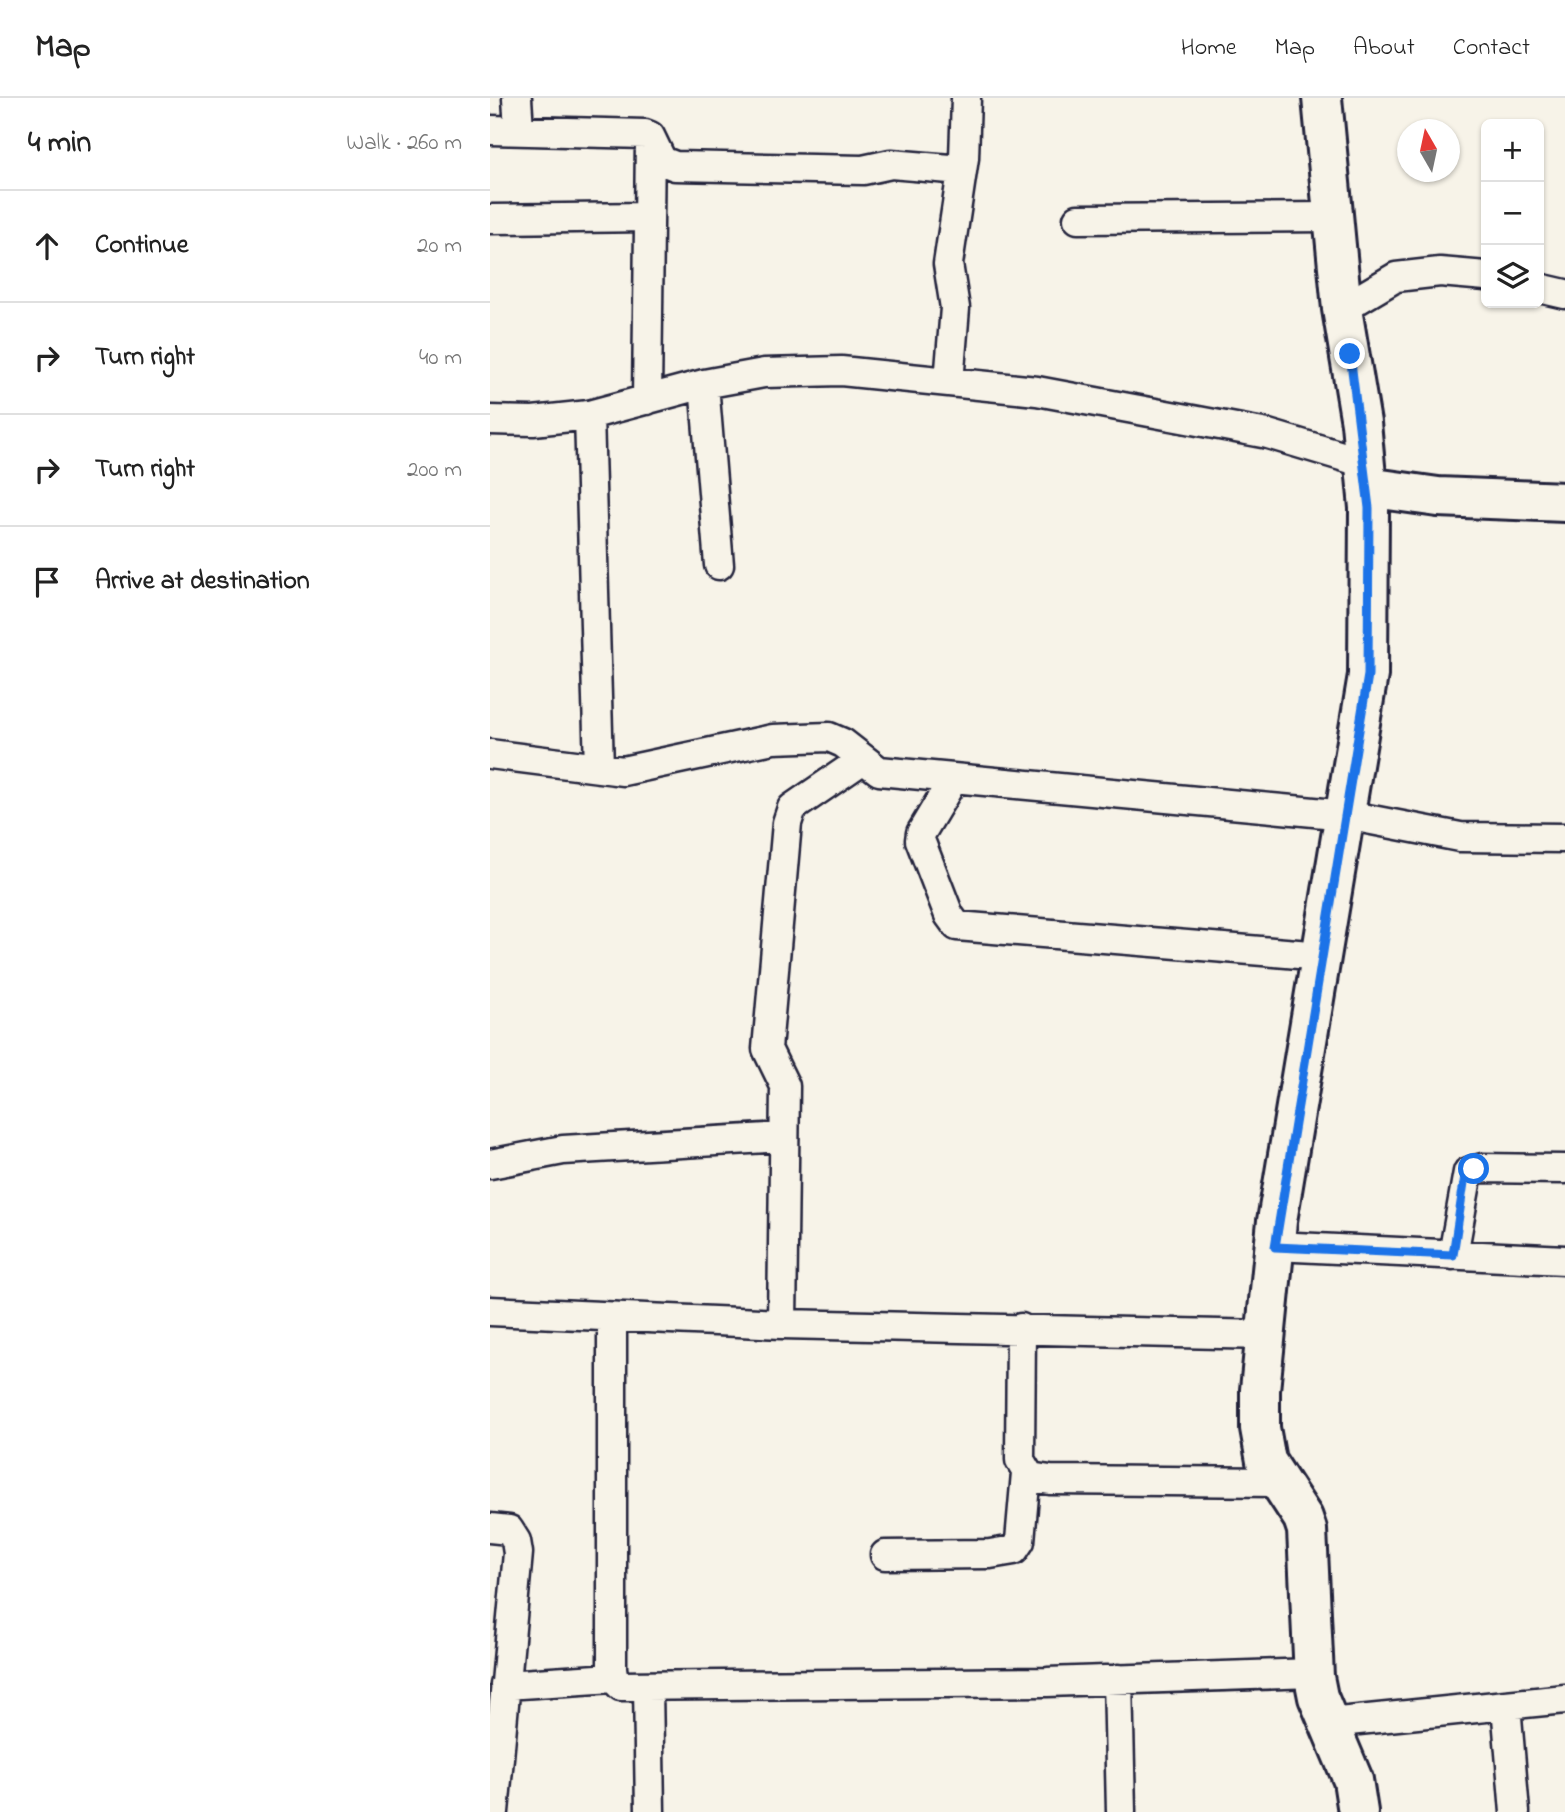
<!DOCTYPE html>
<meta charset="utf-8">
<style>
body{margin:0;font-family:"Indie Flower",sans-serif;background:#f2f2f2;color:#222}
.controls{position:absolute;right:21px;top:21px;display:grid;overflow:hidden;border-radius:10px;box-shadow:0 2px 5px #0004}
.controls button{width:63px;height:63px;display:grid;place-items:center;padding:0;border:0;border-bottom:2px solid #e0e0e0;background:#fff;color:#222;font:35px sans-serif}
.compass{position:absolute;left:907px;top:21px;width:63px;height:63px;border-radius:50%;background:#fff;box-shadow:0 2px 5px #0004;rotate:351deg}
.stop{position:absolute;width:21px;height:21px;margin:-16px;border:5px solid #1a73e8;border-radius:50%;background:#fff}
.stop.end{background:#1a73e8;border-color:#fff;box-shadow:0 2px 7px #0008}
.list{margin:0;padding:0;list-style:none}
h2{display:flex;justify-content:space-between;align-items:center;height:91px;margin:0;padding:0 28px;font-size:30px}
h2 small{font-size:23px;font-weight:400;color:#767676}
.list li{display:grid;grid-template-columns:46px 1fr auto;gap:21px;align-items:center;box-sizing:border-box;height:112px;padding:0 28px;border-top:2px solid #e0e0e0}
.list b{display:block;font-size:26px;white-space:nowrap}
.list em{font-size:23px;font-style:normal;color:#767676}
.icon{flex:none;width:38px;height:38px;fill:none;stroke:currentColor;stroke-width:2;stroke-linecap:round;stroke-linejoin:round}
.map{position:relative;flex:none;width:1075px;height:1714px;overflow:hidden}
header{display:flex;align-items:center;gap:42px;box-sizing:border-box;height:98px;padding:0 35px;background:#fff;border-bottom:2px solid #e0e0e0}
header strong{font-size:33px}
nav{display:flex;gap:38px;margin-inline-start:auto;font-size:24px}
main{display:flex}
aside{flex:1;background:#fff}
.map>svg:first-child{display:block}
</style>
<header>
<strong>Map</strong>
<nav><a>Home</a><a>Map</a><a>About</a><a>Contact</a></nav>
</header>
<main>
<aside>
<h2>4 min<small>Walk · 260 m</small></h2>
<ul class="list">
<li><svg class="icon" aria-label="ahead" viewBox="0 0 24 24"><path d="M12 20V5M6 11l6-6 6 6"/></svg><div><b>Continue</b></div><em>20 m</em></li>
<li><svg class="icon" aria-label="right" viewBox="0 0 24 24"><path d="M7 20v-9h11M14 6l5 5-5 5"/></svg><div><b>Turn right</b></div><em>40 m</em></li>
<li><svg class="icon" aria-label="right" viewBox="0 0 24 24"><path d="M7 20v-9h11M14 6l5 5-5 5"/></svg><div><b>Turn right</b></div><em>200 m</em></li>
<li><svg class="icon" aria-label="arrive" viewBox="0 0 24 24"><path d="M6 21V4h12l-3 4 3 4H6"/></svg><div><b>Arrive at destination</b></div></li>
</ul>
</aside>
<div class="map">
<svg width="1075" height="1714" viewBox="0 0 1075 1714">
<rect width="100%" height="100%" fill="#f7f3e8"/>
<filter id="ink" filterUnits="userSpaceOnUse"><feTurbulence type="fractalNoise" baseFrequency=".0143" numOctaves="2"/><feDisplacementMap in="SourceGraphic" scale="14" xChannelSelector="R" yChannelSelector="G"/><feConvolveMatrix kernelMatrix="1 2 1 2 8 2 1 2 1" color-interpolation-filters="sRGB"/></filter>
<g filter="url(#ink)">
<g fill="none" stroke-linecap="round" stroke-linejoin="round">
<g stroke="#22223b" stroke-width="33">
<path id="street" d="M27,0L29,32
M0,32L155,36L160,38L172,63L185,68L373,72L401,66L472,72
M0,121L159,119
M588,121L843,119
M1049,190L1075,196
M852,211L906,179L950,174L996,178
M459,284L465,210L458,166L474,60L476,0
M214,286L229,467
M157,302L160,41
M99,317L109,670
M0,322L43,323L99,317L214,286L274,275L351,273L547,293L778,336L875,365
M0,656L133,673L283,641L339,639L353,645L389,673L856,717L970,739L1075,740
M464,680L431,735L430,742L459,817L467,828L832,858
M0,1066L73,1052L293,1039
M785,1148L1075,1162
M963,1157L978,1074L992,1070L1075,1071
M0,1213L292,1226L776,1237
M122,1219V1569L123,1580L131,1588L557,1584L823,1575
M292,1226L295,988L277,951L297,725L302,710L372,662
M531,1230L530,1362L540,1379L560,1382L789,1384
M0,1430L19,1432L26,1443L28,1455L4,1714
M395,1457L500,1456L524,1452L530,1443L536,1375
M628,1581L631,1714
M15,1587L123,1580
M158,1588L160,1714
M1016,1607L1025,1714
M839,1625L1075,1601"/>
</g>
<g stroke="#22223b" stroke-width="44">
<path id="secondary" d="M832,0L852,211L871,325L879,410L878,577L787,1123L770,1292V1330L776,1363L813,1420L817,1432L824,1579L828,1599L863,1682L868,1714
M877,389L948,399L1075,404"/>
</g>
<use href="#street" stroke="#f7f3e8" stroke-width="28"/>
<use href="#secondary" stroke="#f7f3e8" stroke-width="38"/>
</g>
</g>
<g fill="none" stroke-linecap="round" stroke-linejoin="round" filter="url(#ink)">
<path stroke="#1a73e8" stroke-width="9" d="M860,256L879,410L878,577L785,1149L963,1157L975,1078L984,1071"/>
</g>
</svg>
<div class="controls">
<button>+</button>
<button>−</button>
<button><svg class="icon" aria-label="layers" viewBox="0 0 24 24"><path d="M12 4l9 5-9 5-9-5zM3 14l9 5 9-5"/></svg></button>
</div>
<svg class="compass" viewBox="-18 -18 36 36"><path d="M0-13l5 13h-10z" fill="#e53935"/><path d="M0 13l5-13h-10z" fill="#767676"/></svg>
<div class="stop" style="left:984px;top:1071px"></div>
<div class="stop end" style="left:860px;top:256px"></div>
</div>
</main>
